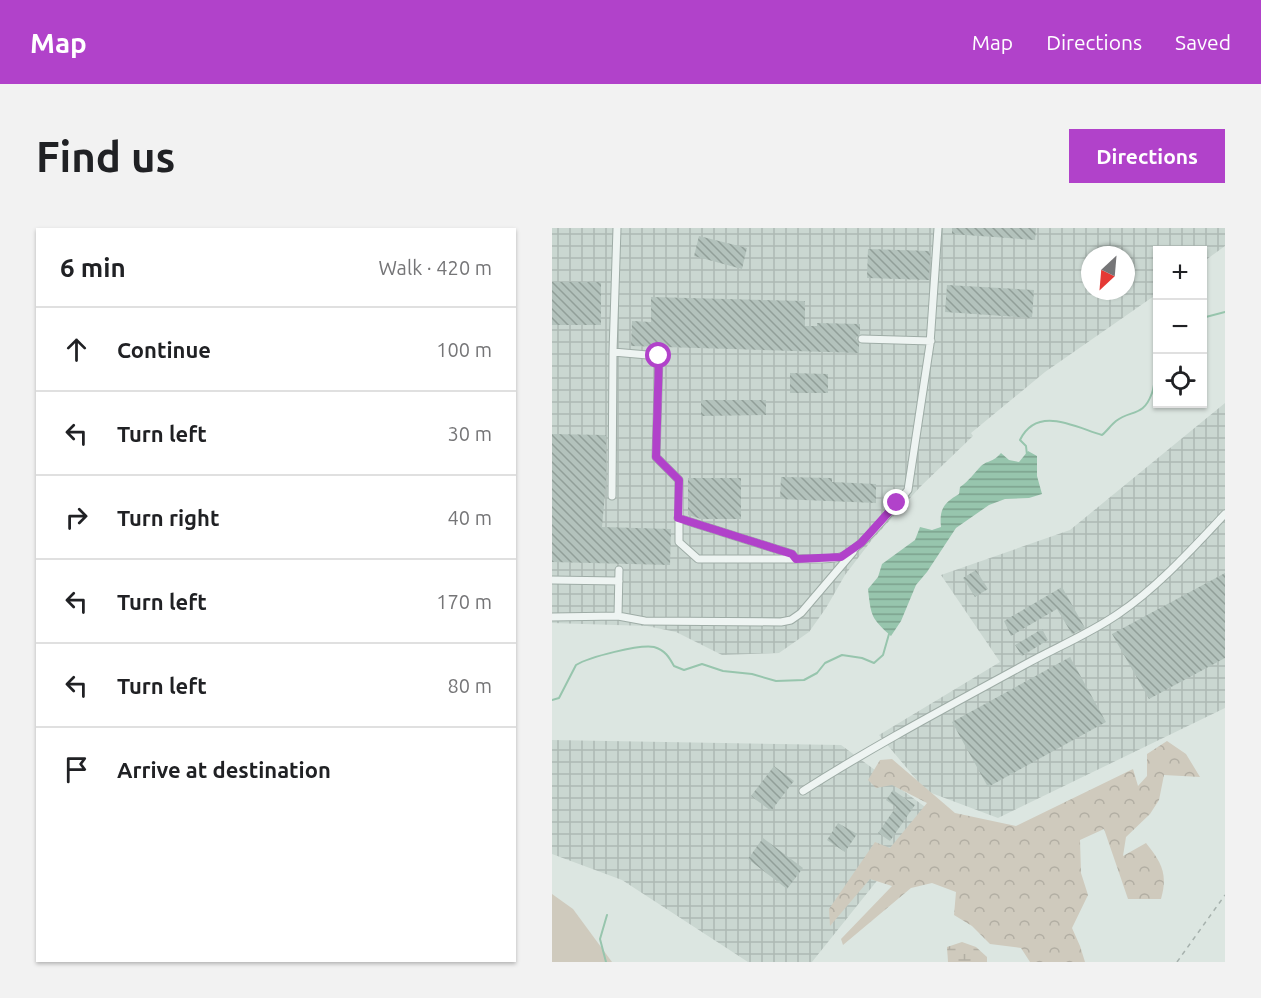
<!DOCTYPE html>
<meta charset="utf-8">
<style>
body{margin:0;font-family:Ubuntu,sans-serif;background:#f2f2f2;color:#202124}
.controls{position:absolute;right:18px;top:18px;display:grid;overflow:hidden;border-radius:0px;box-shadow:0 2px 4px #0004}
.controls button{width:54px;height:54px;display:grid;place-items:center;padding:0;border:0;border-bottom:2px solid #e0e0e0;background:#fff;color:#202124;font:30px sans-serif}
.compass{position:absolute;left:529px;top:18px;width:54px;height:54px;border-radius:50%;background:#fff;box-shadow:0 2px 4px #0004;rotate:206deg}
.stop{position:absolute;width:18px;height:18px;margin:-14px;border:4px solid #b142ca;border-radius:50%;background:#fff}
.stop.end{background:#b142ca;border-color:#fff;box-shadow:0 2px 6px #0008}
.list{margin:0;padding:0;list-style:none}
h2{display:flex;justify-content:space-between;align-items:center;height:78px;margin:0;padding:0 24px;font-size:26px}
h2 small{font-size:20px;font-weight:400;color:#757577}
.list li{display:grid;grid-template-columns:39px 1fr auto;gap:18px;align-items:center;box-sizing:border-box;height:84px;padding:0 24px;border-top:2px solid #e0e0e0}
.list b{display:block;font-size:22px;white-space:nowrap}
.list em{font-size:20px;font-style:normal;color:#757577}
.icon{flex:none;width:33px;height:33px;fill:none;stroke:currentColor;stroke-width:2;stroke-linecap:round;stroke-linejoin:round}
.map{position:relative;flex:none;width:673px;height:734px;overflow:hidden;border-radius:0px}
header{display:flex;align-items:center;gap:36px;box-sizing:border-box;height:84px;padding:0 30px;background:#b142ca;color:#fff}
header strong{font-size:28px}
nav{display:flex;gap:33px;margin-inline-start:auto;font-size:21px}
.intro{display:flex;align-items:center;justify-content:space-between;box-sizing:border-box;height:144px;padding:0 36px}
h1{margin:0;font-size:42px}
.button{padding:15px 27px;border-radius:0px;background:#b142ca;color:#fff;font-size:21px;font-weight:700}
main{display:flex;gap:36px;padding:0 36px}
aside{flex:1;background:#fff;border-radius:0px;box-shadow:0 2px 4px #0004}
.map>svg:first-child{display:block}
</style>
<header>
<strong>Map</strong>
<nav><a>Map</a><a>Directions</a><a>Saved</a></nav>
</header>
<div class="intro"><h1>Find us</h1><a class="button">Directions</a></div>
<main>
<aside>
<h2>6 min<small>Walk · 420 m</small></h2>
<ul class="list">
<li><svg class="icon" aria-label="ahead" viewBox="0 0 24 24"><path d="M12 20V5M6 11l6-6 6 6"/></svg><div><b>Continue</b></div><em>100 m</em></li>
<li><svg class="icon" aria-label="left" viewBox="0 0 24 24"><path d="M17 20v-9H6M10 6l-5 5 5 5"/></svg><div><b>Turn left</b></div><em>30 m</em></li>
<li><svg class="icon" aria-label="right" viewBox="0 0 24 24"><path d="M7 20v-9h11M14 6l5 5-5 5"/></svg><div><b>Turn right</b></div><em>40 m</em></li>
<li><svg class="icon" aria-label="left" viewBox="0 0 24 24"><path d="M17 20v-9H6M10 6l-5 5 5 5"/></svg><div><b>Turn left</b></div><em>170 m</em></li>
<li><svg class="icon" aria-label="left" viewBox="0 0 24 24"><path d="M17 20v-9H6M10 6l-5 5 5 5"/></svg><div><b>Turn left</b></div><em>80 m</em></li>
<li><svg class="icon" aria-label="arrive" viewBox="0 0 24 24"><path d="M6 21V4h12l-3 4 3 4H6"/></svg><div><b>Arrive at destination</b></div></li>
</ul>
</aside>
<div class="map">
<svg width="673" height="734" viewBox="0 0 673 734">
<defs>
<pattern id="industrial-grid" width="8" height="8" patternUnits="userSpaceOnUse" patternTransform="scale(1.5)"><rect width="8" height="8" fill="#cad7d1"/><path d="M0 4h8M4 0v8" fill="none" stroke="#adb9b4"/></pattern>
<pattern id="forest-crowns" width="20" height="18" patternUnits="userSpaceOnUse" patternTransform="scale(1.5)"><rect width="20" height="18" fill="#cfcabd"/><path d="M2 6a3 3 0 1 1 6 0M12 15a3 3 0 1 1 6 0" fill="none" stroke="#b2aea3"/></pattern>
<pattern id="wetland-marsh" width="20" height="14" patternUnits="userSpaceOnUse" patternTransform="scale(1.5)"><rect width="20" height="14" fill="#cfcabd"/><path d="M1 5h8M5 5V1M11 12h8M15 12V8" fill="none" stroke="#b2aea3"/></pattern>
<pattern id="water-rules" width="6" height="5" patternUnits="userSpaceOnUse" patternTransform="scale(1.5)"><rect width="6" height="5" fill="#97c5ad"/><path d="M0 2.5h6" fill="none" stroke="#7ba18d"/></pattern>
<pattern id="building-back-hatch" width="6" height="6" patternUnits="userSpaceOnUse" patternTransform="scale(1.5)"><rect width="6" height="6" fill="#b3c2bc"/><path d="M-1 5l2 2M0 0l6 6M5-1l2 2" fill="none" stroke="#919f99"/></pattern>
</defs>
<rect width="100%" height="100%" fill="#dce6e1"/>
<path fill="url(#industrial-grid)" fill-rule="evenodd" d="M0,0H673V18L651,34L650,22H606L605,66L493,144L419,205L421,208L369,258L319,313L293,347L274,380L257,404L227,425L170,427L124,404L95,398L0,395ZM538,27H574V63H538Z
M673,175V480L446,590L374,563L327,507L448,434L389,347L518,302Z
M0,512L289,517L380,584L260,734H196L70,652L0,626Z"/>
<path fill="url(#forest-crowns)" d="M615,513L634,526L648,549L612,547L607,572L598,586L574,609L571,628L594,615C610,635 616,646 609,671H576L552,601L528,612L529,645L536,667L520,700L528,718L533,734H478L469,720L438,716L420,698L402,687L404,664L380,655L359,660L291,717L289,711L340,658L318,651L278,698L277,681L323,614L338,620L375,575L340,557L324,560L316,552L328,532L340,531L403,585L464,598L581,541L586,558L595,548V526Z"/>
<path fill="url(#wetland-marsh)" d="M410,714L424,719L435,729V734H396L395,719Z"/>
<path fill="#cfcabd" d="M0,666L21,681L60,734H0Z"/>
<path fill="url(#water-rules)" d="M476,223L485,228V248L490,266L477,270L453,271L437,277L404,300L375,344L364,357L349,393L339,408C319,390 319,388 316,361L326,349L330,336L363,312L368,299L380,302L389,299C387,281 392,275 407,266L408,259C417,253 422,245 429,238C436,232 440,235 449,225L457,232L467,234Z"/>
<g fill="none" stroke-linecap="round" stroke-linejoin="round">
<path stroke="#97c5ad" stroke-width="2" d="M650,90L673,84
M475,227L474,218L468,212C485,177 523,199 550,207C555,203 559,197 564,193C579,181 591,190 600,165C604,154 602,143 606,132
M0,472L7,470L24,437C37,429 88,416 102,419C113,422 117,429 122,438L132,442L150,436L171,443L200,446L224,453L252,452L265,445L273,435L290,427L310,430L322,435L331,427L337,406
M54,734L48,711L55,687"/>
</g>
<path fill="url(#building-back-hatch)" d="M400,0H484L483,12L400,6Z
M147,8L195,20L190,41L142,28Z
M316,21L378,23L377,52L315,50Z
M0,54H49V97H0Z
M395,57L482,62L480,90L393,84Z
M99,69L253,73V98H265V95L308,96V106L304,110L307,116V125L79,118L80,93L99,94Z
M238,145L276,146V165H238Z
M149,172H214V187L149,188Z
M0,206L54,207V254L50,299L119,301L118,337L0,334Z
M229,249L280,250V254L324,256V275L228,271Z
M136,250H189V291H149L136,287Z
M424,342L436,361L423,369L411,350Z
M673,345V430L597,471L560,406Z
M510,359L533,400L520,406L505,381L459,408L452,393Z
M490,401L496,412L470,428L463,417Z
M518,429L554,494L436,559L400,494Z
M222,538L242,553L219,583L199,568Z
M341,562L363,577L338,613L326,605L344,579L334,572Z
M286,595L305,606L293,624L275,612Z
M211,610L251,640L235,661L196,631Z"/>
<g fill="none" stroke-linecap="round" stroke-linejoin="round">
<g stroke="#9eaca6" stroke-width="9">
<path id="minor" d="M310,111L379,113
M61,124L65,0
M60,268L61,124L107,128L104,229L127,252V314L146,331H244
M126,290L240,326L244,331C255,330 281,333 291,328C311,319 341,280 356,262L378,116L386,0
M0,352L67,353
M66,388L67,342
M0,389L66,388L93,393L229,394L239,392L249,385L301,324
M251,563C323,517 399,477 474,436C505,419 537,406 566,386C605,360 641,320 673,286"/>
</g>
<path stroke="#a6b1ad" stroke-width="1.5" stroke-dasharray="4.5 4.5" stroke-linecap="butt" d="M625,734L673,667"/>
<use href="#minor" stroke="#eef4f2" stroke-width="7"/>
</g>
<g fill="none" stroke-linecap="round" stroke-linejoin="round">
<path stroke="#b142ca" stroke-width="8" d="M107,128L104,229L127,252L126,290L240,326L244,331L289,329L309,315L345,275"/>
</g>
</svg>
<div class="controls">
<button>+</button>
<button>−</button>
<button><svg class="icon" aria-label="locate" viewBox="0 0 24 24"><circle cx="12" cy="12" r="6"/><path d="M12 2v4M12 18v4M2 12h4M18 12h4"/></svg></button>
</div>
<svg class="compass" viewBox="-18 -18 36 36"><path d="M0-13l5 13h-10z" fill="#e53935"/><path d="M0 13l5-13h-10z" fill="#757577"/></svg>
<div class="stop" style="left:107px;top:128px"></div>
<div class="stop end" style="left:345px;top:275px"></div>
</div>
</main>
